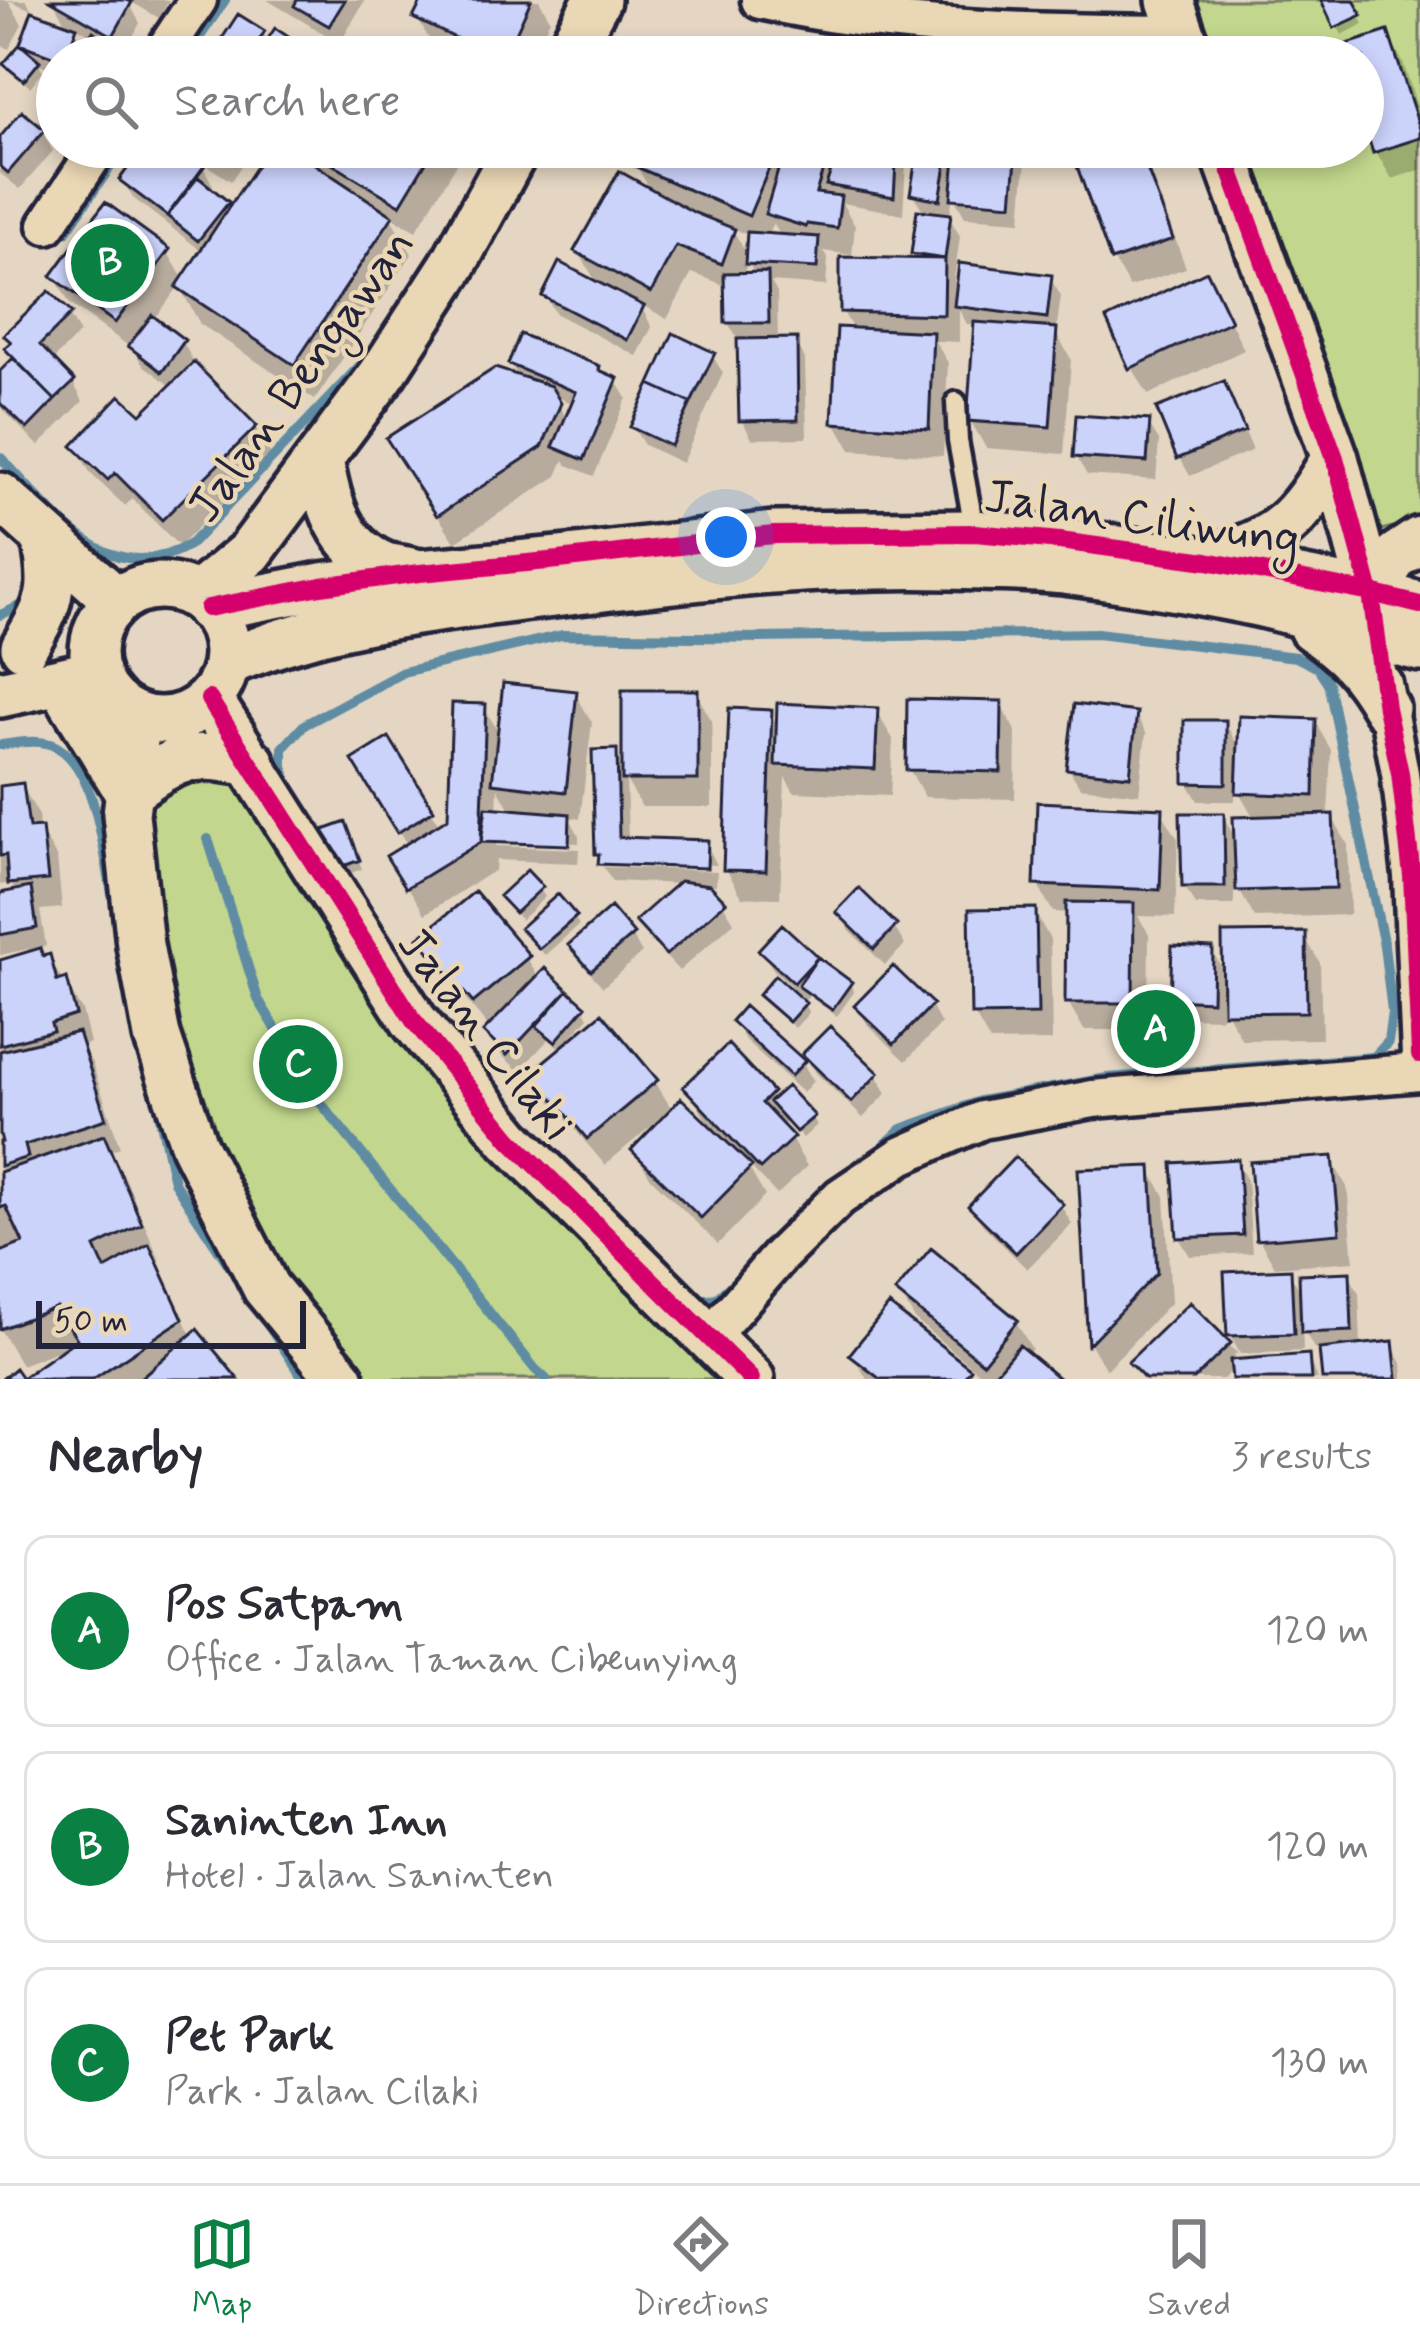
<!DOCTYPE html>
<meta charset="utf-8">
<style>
body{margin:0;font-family:Mynerve,sans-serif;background:#f7f7f7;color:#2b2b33}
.scale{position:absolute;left:36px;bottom:30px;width:270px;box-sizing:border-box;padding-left:12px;border:6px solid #22223b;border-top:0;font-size:33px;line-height:42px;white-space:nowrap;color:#22223b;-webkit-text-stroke:9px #ead7b5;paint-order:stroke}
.you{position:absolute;left:726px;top:537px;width:42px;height:42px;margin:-30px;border:9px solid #fff;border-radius:50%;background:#1a73e8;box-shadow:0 0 0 18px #1a73e833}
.badge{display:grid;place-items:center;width:78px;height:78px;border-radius:50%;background:#0b8043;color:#fff;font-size:39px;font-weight:700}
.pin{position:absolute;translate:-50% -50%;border:6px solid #fff;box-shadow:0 3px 12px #0006}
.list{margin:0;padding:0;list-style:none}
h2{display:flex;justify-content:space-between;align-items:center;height:156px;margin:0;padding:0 48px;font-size:51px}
h2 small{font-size:39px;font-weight:400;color:#7c7c81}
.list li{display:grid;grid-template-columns:78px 1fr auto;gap:36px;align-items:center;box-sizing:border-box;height:192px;margin:0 24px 24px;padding:0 24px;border:3px solid #e1e1e2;border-radius:24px}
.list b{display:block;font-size:45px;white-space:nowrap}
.list p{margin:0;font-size:39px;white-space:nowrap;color:#7c7c81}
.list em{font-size:39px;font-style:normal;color:#7c7c81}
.icon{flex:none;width:66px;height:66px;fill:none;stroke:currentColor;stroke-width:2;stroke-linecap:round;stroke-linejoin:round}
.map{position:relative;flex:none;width:1420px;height:1379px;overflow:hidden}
.search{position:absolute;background:#fff;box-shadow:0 6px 18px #0003;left:36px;right:36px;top:36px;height:132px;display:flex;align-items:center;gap:30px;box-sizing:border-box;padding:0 42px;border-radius:66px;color:#7c7c81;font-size:45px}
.sheet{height:804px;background:#fff}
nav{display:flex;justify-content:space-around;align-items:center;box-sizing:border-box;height:168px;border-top:3px solid #e1e1e2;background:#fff;font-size:33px;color:#7c7c81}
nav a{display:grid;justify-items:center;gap:6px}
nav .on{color:#0b8043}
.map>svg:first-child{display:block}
</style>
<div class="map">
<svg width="1420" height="1379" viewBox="0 0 1420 1379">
<rect width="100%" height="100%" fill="#e4d6c3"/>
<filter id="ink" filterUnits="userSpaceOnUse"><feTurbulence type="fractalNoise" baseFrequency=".00833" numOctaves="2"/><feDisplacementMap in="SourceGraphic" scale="24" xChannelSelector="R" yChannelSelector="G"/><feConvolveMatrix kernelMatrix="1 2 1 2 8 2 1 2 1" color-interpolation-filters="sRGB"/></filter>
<g filter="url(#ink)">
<path fill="#c2d78d" stroke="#727c64" stroke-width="3" d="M1177,0H1420V520L1377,531L1230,147H1363V57H1197Z
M199,780L246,785L322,911L745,1379H349L188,1150L134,809Z"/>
<path fill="#0003" fill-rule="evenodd" d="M0,0H26L32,10L8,0L22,24L9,49L0,44Z
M53,0H121L130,5L140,23L124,53L110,45L117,57H57V71L39,64L43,71L30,87L11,72L7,64L30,55L23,43L67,27ZM72,24L93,36L85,47Z
M128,0H169L159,18Z
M267,0H365L340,43Z
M425,0H539L550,19L533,57H456L433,46L417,18Z
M1351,0L1364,24L1342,35L1324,1Z
M263,33L269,43L306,52L309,57H213Z
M1387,34L1403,62L1420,115V170L1392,179L1376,152L1363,113V57H1345Z
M57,82V116L45,96Z
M42,132L53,151L20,189L0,173V142Z
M147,147H253L231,181L200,161L213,185L209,190L230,210L272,147H284L320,171L306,147H467L416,231L389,215L412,254L315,400L200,324L179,286L154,320L183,342L193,361L191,364L255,427L271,455L179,546L132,499L125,506L91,474L75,446L141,418L172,387L142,364L134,350L70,304L54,276L167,251L184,280L203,252L133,198L122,180Z
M644,147H907L903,214L842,203L855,226L852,255L823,251L828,258L826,286L771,282L777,293L778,341H795L805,359L807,438L752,439L742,420L739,341L728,323L727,286L692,273L667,319L639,303L652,327L637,356L556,314L545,296L598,285L578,251L652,193L636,165ZM773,223L782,238L767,237ZM731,227L750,236L749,258ZM748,262L755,275H743Z
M921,147H951L958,158L959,147H1027L1021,221L965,217L953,196L949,217L960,236L954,280L959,289L1050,278L1061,296L1056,333L1071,359L1064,454L986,448L970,420L977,325L967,324L959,310V342L935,341L948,363L943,456L851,450L835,422L854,331L843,312L919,261L914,253L925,214L913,194Z
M1073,147H1141L1186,268L1129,287L1113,259Z
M1222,303L1244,350L1148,395L1132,367Z
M69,315L80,333L52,361L73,383L83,401L39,446L0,407V375L15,360L8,348L12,344L7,335Z
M712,355L723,373L682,463L644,445L633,427Z
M511,364L601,374L616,380L627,398L594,476L567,465L564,460L557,476L455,542L406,467L519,379ZM553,395L574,404L567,420L559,404Z
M1223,384L1253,450L1190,476L1180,458Z
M1148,423L1159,441L1156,480L1087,475L1076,456Z
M696,693L712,721V807H642L626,780L628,840L706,843L717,865L604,861V867L717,871L716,885H706L723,904L734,922L679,971L650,939L639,921L681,884L612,881L601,863L598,853L615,752L625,770Z
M575,694L592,722L580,819L569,817L579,835V843L496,840V846L579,849L578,863L496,860L495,870L425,914L406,884L408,846L356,761L388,741L440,826L450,819L484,707L500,735ZM498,788L508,806L512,812L497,811Z
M1000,704L1016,731L1015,799L925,797L909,769Z
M876,711L893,739L890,796L794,792L785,777L780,898L742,897L726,869L770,713L779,728Z
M1135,714L1146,733L1139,794L1080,787L1069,769Z
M1315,722L1331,750L1328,817H1332L1348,845L1350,915L1255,918L1234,881V905H1195L1185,887L1223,816L1237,841L1255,820L1235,785V801H1198L1187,782L1225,723L1241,751Z
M22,786L38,814L39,828L57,858L62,908L40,910L46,946L37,948L43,959L48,958L82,1010L90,1043L82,1046L92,1063L120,1147L110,1151L124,1175L160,1261L156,1263L192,1337L234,1379H25L67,1347L21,1365L0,1329V1146L6,1144L0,1123V963L30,954L28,949L0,955V896L17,893L11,883L0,885V789Z
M1161,811L1178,839L1175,917L1138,916L1149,934L1148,1030H1084L1068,1002L1069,913L1053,912L1037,884Z
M349,833L362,869L340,877Z
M540,889L545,897L521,920L503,897Z
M1034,911L1050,939L1052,1041L990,1042L974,1014Z
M839,912L894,927L905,945L885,965L850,931Z
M574,917L579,925L545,955L528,937Z
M782,929L821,964L850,984L854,992L837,1016L809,996L803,1003L809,1013L795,1028L766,1003L762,995L786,989L790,985L773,969L762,951Z
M631,935L642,953L603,987L582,964L572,946Z
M1304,936L1320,963L1322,1039L1242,1040L1221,1003V1018L1184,1017L1173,999L1212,951L1226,975Z
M422,939L527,958L539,978L545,972L584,1008L589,1017L566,1042L655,1082L673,1111L710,1127L687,1087L770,1094L775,1101L812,1117L817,1125L803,1138L787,1121L781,1127L791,1139L807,1166L777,1195L752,1168L750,1170L765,1196L718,1244L651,1178L634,1151L660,1125L657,1121L605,1165L551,1101L535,1073L562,1050L549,1039L519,1071L497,1051L486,1033L490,1029L438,966Z
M931,1006L941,1024L906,1061L868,1025L857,1007Z
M734,1021L803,1063L813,1081L803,1093L745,1040Z
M806,1055L876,1075L887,1093L863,1118L816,1073Z
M1331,1159L1347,1187L1354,1261L1275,1267L1259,1239Z
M1016,1162L1061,1206L1072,1224L1027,1269L982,1224L971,1206Z
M1236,1162L1247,1180L1252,1253L1190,1256L1179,1238Z
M1149,1169L1165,1196L1171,1302L1106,1370L1091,1344L1082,1172Z
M1289,1272L1303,1296L1349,1275L1359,1293L1361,1347L1391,1344L1402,1363L1403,1379H1325L1322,1350H1315L1302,1327L1303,1351L1240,1354L1230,1335Z
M899,1292L1016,1322L1032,1349L1027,1355L1056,1379H987L915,1320Z
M1190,1306L1238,1354H1234L1239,1363L1307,1357L1318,1379H1235L1234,1368L1223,1379H1141L1132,1362Z
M853,1355L962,1365L964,1363L973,1379H867Z"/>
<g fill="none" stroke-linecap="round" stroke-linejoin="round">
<path stroke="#5f8ca3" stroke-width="10" d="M186,57L225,0
M65,233L124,147
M0,457C53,511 108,595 192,543L371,354
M0,615L29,602
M1097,633L1296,657L1318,668L1328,683L1384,946L1392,1012L1388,1042L1374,1057L1107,1078L980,1101L902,1129L717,1298C688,1303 672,1290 651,1272L487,1096L341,890L295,806L283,767V748L304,725L403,672L562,635L758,638Z
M0,745C18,743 40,738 57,747C98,770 105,862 114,905
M208,839L258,999L320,1102L535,1369L546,1379
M156,1099L174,1182L236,1276
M266,1322L304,1379"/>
</g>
<path fill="#ccd3fb" stroke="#22223b" stroke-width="3" d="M50,0H127L132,2L113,36Z
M297,0H345L329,26L294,6Z
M422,0H531L505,57H496L413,18Z
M1321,0H1354L1362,15L1334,28Z
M32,11L77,27L66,57L57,58L20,44Z
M238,14L265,31L248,57H210Z
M275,28L308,50L304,57H256Z
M93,31L116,49L109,57H73Z
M1388,31L1420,129V138L1373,153L1363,122V57H1342L1338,47Z
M20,44L40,61L24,81L3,64Z
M22,111L45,130L8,173L0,166V137Z
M143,147H181L205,165L167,216L119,180Z
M269,147H289L393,216L294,365L176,287Z
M304,147H435L400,205Z
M641,147H778L749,216L632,165Z
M785,147H830L816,193L841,196L837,228L807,224L806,227L765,214Z
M839,147H897L894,197L826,185Z
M918,147H949L940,200L910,194Z
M956,147H1017L1012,204L951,199Z
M1070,147H1139L1173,239L1111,261Z
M619,171L695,213L735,229L722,264L676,246L651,293L574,251Z
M198,177L229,202L198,241L167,216Z
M105,202L170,249L115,323L51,276Z
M105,202L170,249L115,323L51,276Z
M917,210L951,214L945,259L911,254Z
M747,232L819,237L817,268L745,264Z
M840,257L945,259L944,315L840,312Z
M559,262L644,306L627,340L542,296Z
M959,263L1052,275L1047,318L954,306Z
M1207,271L1231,321L1129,369L1106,319Z
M768,272L769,323H725L724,273Z
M49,291L72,313L40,345L75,381L55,400L4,348L11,342L3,335Z
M152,315L185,340L162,372L128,346Z
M974,322L1057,328L1050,427L967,421Z
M837,327L933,332L929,429L832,423Z
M673,333L715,353L691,403L650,384Z
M520,334L600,366L599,370L618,378L584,460L553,447L576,392L508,364Z
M797,338L798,420L739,421L737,339Z
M13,358L55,400L27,429L0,403V371Z
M194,362L257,426L162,520L115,473L108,480L72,446L120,395L141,414Z
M495,368L551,386L561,403L542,447L437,516L386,438Z
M1224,381L1245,431L1177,459L1156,408Z
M650,384L691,403L671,446L630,427Z
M1076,415L1150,420L1147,462L1073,457Z
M503,683L577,691L566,792L492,783Z
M622,690H698V780H622Z
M907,699L1002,701L1001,772L906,770Z
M452,703L486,704L481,842L406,888L386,856L448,818Z
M777,703L878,708L875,769L775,765Z
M1074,704L1137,712L1130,776L1066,769Z
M729,708L772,710L766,871L723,870Z
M1239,716L1316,719L1314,796L1236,793Z
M1184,720H1226V784L1184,783Z
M389,737L434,810L397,833L352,760Z
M617,749L619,837L708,840L707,868L598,864L599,854H595L592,750Z
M23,783L29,828L42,827L48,880L8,884L6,855L0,856V786Z
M1037,802L1163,808L1160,890L1034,885Z
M486,807L570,814L569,845L481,842Z
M1180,813H1224L1225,887H1182Z
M1333,814L1336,888L1236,891L1233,817Z
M346,822L360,860L332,870L318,832Z
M527,870L543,887L515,913L499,896Z
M680,881L710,885L726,902L666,955L635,921Z
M31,887L37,928L0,935V893Z
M859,888L897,925L874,949L836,912Z
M475,891L530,956L473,1003L418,938Z
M558,894L577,916L539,949L520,928Z
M1066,902L1134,903L1133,1003H1065Z
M611,907L634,934L591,971L568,945Z
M1036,908L1038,1014L971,1015L969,909Z
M782,924L818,957L794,983L758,950Z
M1306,932L1307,1012L1223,1013L1222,933Z
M1172,946L1213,948L1212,1001L1170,999Z
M40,948L43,956L50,954L57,981L67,978L76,1015L51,1023L53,1031L0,1045V960Z
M818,957L852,982L832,1010L798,986Z
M893,966L933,1004L894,1044L854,1006Z
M545,968L568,990L507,1055L483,1032Z
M775,975L806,1003L789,1022L758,995Z
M568,990L586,1006L555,1042L536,1026Z
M744,1006L805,1061L791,1076L731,1021Z
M602,1013L658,1080L587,1139L531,1072Z
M830,1026L879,1073L851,1102L802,1054Z
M78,1032L106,1119L25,1145L28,1157L0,1166V1142H2L0,1134V1051Z
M728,1044L773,1092L762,1103L794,1137L760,1169L683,1087Z
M787,1086L815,1116L796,1132L769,1102Z
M681,1098L752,1166L701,1218L631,1150Z
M104,1135L142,1224L95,1247L105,1269L149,1244L183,1319L93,1379H2L15,1368L22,1378L77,1339L57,1307L0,1329V1252L23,1243L6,1206L0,1208V1172Z
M1333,1156L1340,1233L1256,1240L1250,1162Z
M1015,1157L1063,1204L1016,1253L968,1206Z
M1238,1159L1243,1235L1177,1238L1172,1163Z
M1151,1166L1157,1273L1088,1345L1078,1169Z
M931,1248L1018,1320L983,1363L895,1292Z
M1291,1269L1294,1334L1227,1336L1224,1272Z
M1350,1272L1352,1331L1301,1333L1299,1274Z
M1190,1302L1231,1343L1194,1379H1145L1128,1362Z
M889,1305L971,1369L963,1379H880L849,1355Z
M197,1329L238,1379H139Z
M1393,1341L1397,1379H1322L1319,1349Z
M1019,1345L1060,1379H990Z
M1309,1354L1311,1379H1232L1230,1360Z"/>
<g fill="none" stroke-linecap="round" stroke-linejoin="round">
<g stroke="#22223b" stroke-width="27">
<path id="service" d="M956,402L958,441L975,533"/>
</g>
<g stroke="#22223b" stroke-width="45">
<path id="minor" d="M760,0C898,31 1041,33 1181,34
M160,57L198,0
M47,225L99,147
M1383,683L1400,773L1412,876L1420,1055
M708,1339L780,1256L840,1197L901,1156L982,1120L1093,1099L1420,1072"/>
</g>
<g stroke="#22223b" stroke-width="54">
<path id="tertiary" d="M1170,0L1190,57
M566,57L597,0
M1222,147L1335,458L1371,593L1373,617
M320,459C327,502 339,546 383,565C392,568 403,569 412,571
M0,496L117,601
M1210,560C1283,537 1296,522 1335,458
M93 653a67 67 0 1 1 134 0a67 67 0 1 1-134 0Z
M1371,593L1396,556L1420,540
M197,596L250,552L381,376L453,265L517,147
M208,608L321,586L420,573L559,560L773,535L975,533L1060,541L1207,561L1371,593L1420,605
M1312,628C1348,653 1364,670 1386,708
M24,647C52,601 55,590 45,537
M226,663C330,618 434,609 546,595C691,577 835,560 982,567C1009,568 1037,568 1064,571C1130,580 1197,590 1262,604C1315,616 1366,636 1420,648
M60,682L128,792
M0,694L87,675
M209,699L414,1021L510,1139L751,1379
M138,716L126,814L140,945L157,1036L194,1146L266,1288L341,1379
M128,792C179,754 191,752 252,763"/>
</g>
<use href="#service" stroke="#ead7b5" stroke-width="18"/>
<use href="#minor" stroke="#ead7b5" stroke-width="36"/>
<use href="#tertiary" stroke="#ead7b5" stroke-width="45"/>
<g stroke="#ead7b5" stroke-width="26">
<path id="cycleway" d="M1222,147L1335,458L1371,593L1386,708L1400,773L1412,876L1420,1055
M208,608L321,586L420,573L559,560L773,535L975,533L1060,541L1207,561L1371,593L1420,605
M209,699L414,1021L510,1139L751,1379"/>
</g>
<use href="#cycleway" stroke="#d6006c" stroke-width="18"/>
</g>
</g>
<g text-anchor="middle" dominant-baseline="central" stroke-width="9" stroke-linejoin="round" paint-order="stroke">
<g font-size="48" fill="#22223b" stroke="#ead7b5">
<text transform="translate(302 376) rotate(-54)">Jalan Bengawan</text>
<text transform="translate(1142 519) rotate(8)">Jalan Ciliwung</text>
<text transform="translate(485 1035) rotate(52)">Jalan Cilaki</text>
</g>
</g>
</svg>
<div class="scale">50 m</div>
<div class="you"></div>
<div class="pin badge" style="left:1156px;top:1029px">A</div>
<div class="pin badge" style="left:110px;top:263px">B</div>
<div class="pin badge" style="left:298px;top:1064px">C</div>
<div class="search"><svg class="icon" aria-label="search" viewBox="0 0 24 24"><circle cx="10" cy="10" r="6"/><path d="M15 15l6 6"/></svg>Search here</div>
</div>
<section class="sheet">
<h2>Nearby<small>3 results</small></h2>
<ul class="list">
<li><span class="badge">A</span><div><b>Pos Satpam</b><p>Office · Jalan Taman Cibeunying</p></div><em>120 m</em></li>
<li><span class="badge">B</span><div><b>Saninten Inn</b><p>Hotel · Jalan Saninten</p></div><em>120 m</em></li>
<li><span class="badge">C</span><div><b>Pet Park</b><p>Park · Jalan Cilaki</p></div><em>130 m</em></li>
</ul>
</section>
<nav>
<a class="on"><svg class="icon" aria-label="map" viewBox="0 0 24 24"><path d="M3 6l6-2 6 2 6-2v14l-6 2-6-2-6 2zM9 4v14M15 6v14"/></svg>Map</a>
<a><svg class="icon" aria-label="directions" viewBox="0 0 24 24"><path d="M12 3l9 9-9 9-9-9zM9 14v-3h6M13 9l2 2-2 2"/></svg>Directions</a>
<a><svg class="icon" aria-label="saved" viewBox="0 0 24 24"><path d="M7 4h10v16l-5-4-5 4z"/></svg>Saved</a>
</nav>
